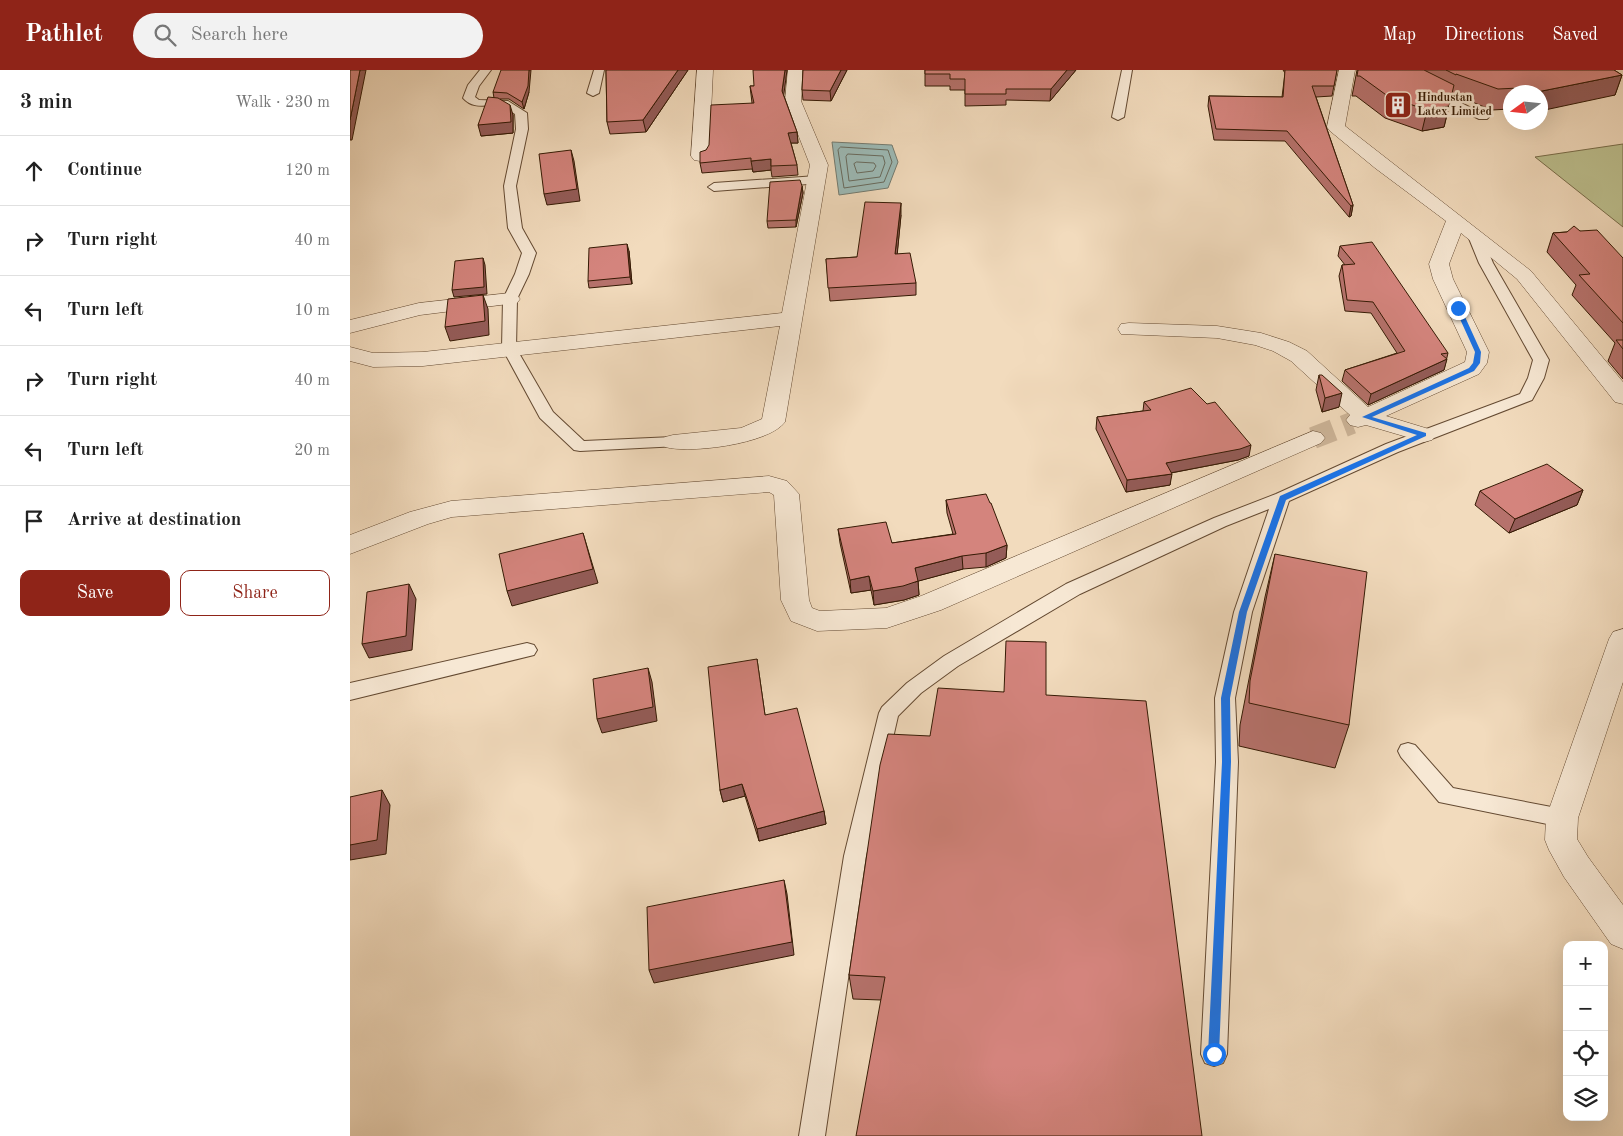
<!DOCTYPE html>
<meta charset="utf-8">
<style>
body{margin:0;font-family:"Old Standard TT",serif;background:#f2f2f2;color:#222}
.controls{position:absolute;right:15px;bottom:15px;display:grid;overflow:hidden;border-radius:10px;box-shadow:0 5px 20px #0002}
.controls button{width:45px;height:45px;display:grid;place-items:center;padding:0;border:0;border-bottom:1px solid #e0e0e0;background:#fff;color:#222;font:25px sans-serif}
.compass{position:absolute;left:1153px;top:15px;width:45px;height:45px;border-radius:50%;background:#fff;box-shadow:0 5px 20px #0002;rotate:255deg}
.stop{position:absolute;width:15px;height:15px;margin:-11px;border:4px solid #1a73e8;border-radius:50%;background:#fff}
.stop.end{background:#1a73e8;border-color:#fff;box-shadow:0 1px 5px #0008}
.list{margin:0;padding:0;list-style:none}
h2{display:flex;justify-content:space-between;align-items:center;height:65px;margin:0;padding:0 20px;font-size:21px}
h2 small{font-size:16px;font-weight:400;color:#767676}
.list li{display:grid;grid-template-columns:32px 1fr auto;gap:15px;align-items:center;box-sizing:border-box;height:70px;padding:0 20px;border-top:1px solid #e0e0e0}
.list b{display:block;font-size:19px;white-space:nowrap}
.list em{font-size:16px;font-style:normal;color:#767676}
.actions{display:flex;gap:10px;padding:15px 20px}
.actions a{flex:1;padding:11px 0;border:1px solid #8f2418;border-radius:10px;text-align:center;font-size:18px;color:#8f2418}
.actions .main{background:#8f2418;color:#fff}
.icon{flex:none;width:28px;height:28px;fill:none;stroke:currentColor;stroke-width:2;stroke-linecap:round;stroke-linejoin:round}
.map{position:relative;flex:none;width:1273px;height:1066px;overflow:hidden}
header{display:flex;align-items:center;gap:30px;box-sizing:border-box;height:70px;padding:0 25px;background:#8f2418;color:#fff}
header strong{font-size:24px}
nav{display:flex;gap:28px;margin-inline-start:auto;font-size:18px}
.search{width:350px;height:45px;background:#f2f2f2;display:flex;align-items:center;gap:12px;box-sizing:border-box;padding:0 18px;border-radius:28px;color:#767676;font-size:19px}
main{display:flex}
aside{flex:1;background:#fff}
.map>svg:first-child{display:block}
</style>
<header>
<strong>Pathlet</strong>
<div class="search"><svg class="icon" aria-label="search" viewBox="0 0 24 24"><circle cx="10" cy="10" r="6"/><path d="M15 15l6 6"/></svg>Search here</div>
<nav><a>Map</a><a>Directions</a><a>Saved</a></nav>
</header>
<main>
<aside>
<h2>3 min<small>Walk · 230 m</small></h2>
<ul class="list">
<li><svg class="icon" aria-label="ahead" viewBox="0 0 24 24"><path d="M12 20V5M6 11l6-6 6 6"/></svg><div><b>Continue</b></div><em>120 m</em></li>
<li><svg class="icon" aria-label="right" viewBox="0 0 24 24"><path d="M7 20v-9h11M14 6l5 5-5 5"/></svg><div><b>Turn right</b></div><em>40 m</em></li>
<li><svg class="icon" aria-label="left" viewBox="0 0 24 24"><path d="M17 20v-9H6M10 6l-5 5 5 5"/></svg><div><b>Turn left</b></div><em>10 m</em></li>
<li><svg class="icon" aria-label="right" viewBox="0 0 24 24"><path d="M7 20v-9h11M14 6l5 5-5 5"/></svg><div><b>Turn right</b></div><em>40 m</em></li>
<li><svg class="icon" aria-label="left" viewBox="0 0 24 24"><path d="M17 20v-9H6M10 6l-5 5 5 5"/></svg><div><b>Turn left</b></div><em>20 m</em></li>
<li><svg class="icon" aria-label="arrive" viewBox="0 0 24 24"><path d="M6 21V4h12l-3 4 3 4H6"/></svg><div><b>Arrive at destination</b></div></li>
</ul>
<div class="actions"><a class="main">Save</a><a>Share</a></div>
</aside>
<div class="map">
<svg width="1273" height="1066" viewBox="0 0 1273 1066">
<rect width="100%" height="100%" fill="#f2dbbd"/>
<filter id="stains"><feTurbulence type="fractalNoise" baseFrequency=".004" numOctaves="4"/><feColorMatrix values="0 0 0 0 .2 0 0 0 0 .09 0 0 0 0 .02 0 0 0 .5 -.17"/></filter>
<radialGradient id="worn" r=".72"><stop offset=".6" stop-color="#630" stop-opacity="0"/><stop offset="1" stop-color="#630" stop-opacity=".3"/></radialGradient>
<path fill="#bdc08f" stroke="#796d4a" d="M1273,74V157L1185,87Z"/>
<path fill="#9cbab6" stroke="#737a6f" d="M482,72L542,75L548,92L538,118L489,125Z"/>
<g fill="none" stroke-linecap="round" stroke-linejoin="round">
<path stroke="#686a5d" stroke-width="1" d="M491,77L538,80L542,92L534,112L494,118L488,80Z
M498,84L533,86L535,93L530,107L499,111L496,87Z
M507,92L524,93L526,96L523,101L507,103L504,94Z"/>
<path stroke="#ccb498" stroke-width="22" stroke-dasharray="22 11" stroke-linecap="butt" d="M963,368L1002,353"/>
<g stroke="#644a32" stroke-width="2">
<path id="lane" d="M130,0H141L129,16L125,27L129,30L158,31L177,43L178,59L166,116L172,158L186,183L179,204L167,229L166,278L203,342L234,371L323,367L329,368L331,372L329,376L230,381L224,380L190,348L152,278L153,229L165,204L172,183L158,158L154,116L166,59L165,44C161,42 156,38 151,36C137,33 125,41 113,28L118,15Z
M244,0H254L249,23L243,26L237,23Z
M772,0H782L774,47L768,50L762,47Z
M1033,0H1046L1139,47L1137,49H1129Z
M467,106L471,107L473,110L471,113L364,121L358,117L364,113Z
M1125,162L1132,166L1143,193L1199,290L1194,308L1182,330L1048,382L939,431L902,542L885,628L888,692L877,984L873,993L864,996L855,993L851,984L866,692L865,628L884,542L919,439L876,456L730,524L608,596L571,623L548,646L516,786L475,1066H449L494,786L529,643L532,637L557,613L594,586L716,514L864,448L926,424L1036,374L1170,324L1178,308L1183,290L1129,193L1118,166Z
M177,573L184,575L187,580L184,585L0,630V613Z
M1058,673L1065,675L1103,718L1212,739L1220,742L1223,748L1220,754L1212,757L1089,732L1051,687L1048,681L1051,675Z"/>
</g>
<g stroke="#644a32" stroke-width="1">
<path id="street" d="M347,0H363L359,86L356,90L350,91L344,90L341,86Z
M438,0H454L451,31L478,95L435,352C419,374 340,384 315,377L311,372L315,367L323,365L391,358L412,349L430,256L73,296L23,297L0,291V277L23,283L73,282L432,243L460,95L435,31Z
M989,0H1005L995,56L1181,201L1273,312V334L1265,332L1167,209L1111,163L1099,194L1103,209L1139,282L1137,293L1129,304L1036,346L1082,360L1086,365L1082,370L1074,372L1016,355L1008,357L1000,355L996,350L1000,345L941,291L923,281L905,275L867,268L771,264L768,259L771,254L779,253L867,256L911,263L939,272L957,281L1018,337L1115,292L1117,282L1083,209L1079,194L1096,151L1025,98L980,61L977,57Z
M160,223L167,225L170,229L167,233L70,245L0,263V250L69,233Z
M963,361L971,363L975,368L971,373L591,540L537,558L467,561L441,551L431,530L424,425L419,422L102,447L78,454L0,484V465L60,442L101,431L419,406L437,411L449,424L459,530L462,538L470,541L536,538L571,526Z
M1273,559V612L1228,748L1227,769L1238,787L1273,835V879L1261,874L1214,807L1199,780L1195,770L1196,748L1259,569L1263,562Z"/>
</g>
<use href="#lane" fill="#f7e8d4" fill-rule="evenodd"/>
<use href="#street" fill="#f7e8d4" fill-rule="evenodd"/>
</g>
<path fill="#b6726c" stroke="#351a04" d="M256,0H338L296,62L260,64L257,52Z
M453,0H497L481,31L453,30L452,20Z
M575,0H726L700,31L656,30V35L615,36V20H600V16H575Z
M933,0H987L982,26L966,27L1003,135L1001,146L999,147L935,71L864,70L858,36L859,26L932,27L935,3Z
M1007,0H1264L1272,5L1265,25L1190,22H1160V39L1142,40L1102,24L1094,57L1072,61L1035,48L1006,26H1002Z
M400,16H404L434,26L447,62L448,73H441L447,95L448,105L422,107L421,100L403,102L402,99L352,103L350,93L356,80L402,33Z
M143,22H179L174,39L159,29H150L163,45V63L131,66L144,28Z
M452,116L453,123L446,157L418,158L417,151Z
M551,145L547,184L566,213V225L480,231L476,189L507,187Z
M1230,161L1273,188V309L1258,291L1265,273L1222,225L1226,215L1197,182L1203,163Z
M990,176L1098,283L1094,300L1018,335L992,311L995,300L1047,283L1021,243L995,241L989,206L992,195H995L988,186Z
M279,181L282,214L239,218L238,211Z
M969,305L989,337L972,342L966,320Z
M794,332L857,334L899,386L888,390L821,403L820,415L776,422L746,359L747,347L793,341Z
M1233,420L1227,435L1159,463L1125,435L1130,421Z
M596,430L657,475L656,488L636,497L613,499L568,511L569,525L554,530L524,535L521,520L501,523L490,473L488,459L542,473L603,464L597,443Z
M925,484L999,655L985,698L889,676L890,655L915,527Z
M696,572L531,930L503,929L499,905L580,666L654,622Z
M407,589L415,645L474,741L476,754L409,771L395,726L373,732L370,720Z"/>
<path fill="#945c58" stroke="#351a04" d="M10,0H16L2,70H0V50Z
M179,0H181L179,22L174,39L172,32Z
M328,0H338L296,62L293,50Z
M435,0H437L433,31L432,21Z
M491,0H497L481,31L480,21Z
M717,0H726L700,31L701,19Z
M1272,5L1265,25L1190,41V22H1187Z
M160,35L163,45V63L131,66L128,55Z
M1099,36L1094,57L1072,61L1077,40Z
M447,62L448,73H440L438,63Z
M221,80L224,91L230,131L197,135L194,124Z
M421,89V100L403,102L401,91Z
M452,116L453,123L446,157V150Z
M551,133V145L546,197L545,184Z
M1003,135L1001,146L999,147L1001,136Z
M277,174L279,181L282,214L280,207Z
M133,188L135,195L137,224L104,227L102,220Z
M133,225L138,239L139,265L100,271L95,257Z
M1097,289L1094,300L1018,335L1021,324Z
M992,323L989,337L972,342L975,328Z
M901,375L899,386L888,390L815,404L816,393Z
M822,404L820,415L776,422L777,410Z
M1233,420L1227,435L1159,463L1165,449Z
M233,463L248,513L162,536L157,521Z
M657,475L656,488L636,497V483Z
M612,486L613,499L565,512V498Z
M519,506L521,520L501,523L500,510Z
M568,511L569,525L554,530L524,535L523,521Z
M59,514L66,529L62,580L19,588L12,574Z
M298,598L302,612L307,651L252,663L247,649Z
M392,714L395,726L373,732L370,720Z
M32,720L40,735L36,784L0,790V775Z
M474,741L476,754L409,771L407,759Z
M434,810L437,824L444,885L304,913L299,900Z"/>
<path fill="#d4847d" stroke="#351a04" d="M0,0H10L0,50Z
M151,0H179L178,16L172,32L157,23L143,22Z
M256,0H328L293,50L257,52Z
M403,0H435L432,21L447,62L438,63L447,95L421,96V89L401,91V88L350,93V82L356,80L359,75L361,35L404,33L400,16H404Z
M453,0H491L480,21L452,20Z
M575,0H717L701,19H656V24H615V9H600V4H575Z
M935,0H987L984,16H962L1003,135L1001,136L937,61L866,59L859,26L933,27Z
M1008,0H1074L1104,15L1099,36L1077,40L1039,27L1010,6H1007Z
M1096,0H1264L1272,5L1187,22H1175L1169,18L1148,19L1106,4V5Z
M138,27L148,28L160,35L161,52L128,55Z
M221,80L227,119L194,124L189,84Z
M450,110L452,116L446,150L417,151L420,112Z
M515,132L551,133L545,184L560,183L566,213L478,218L476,189L507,187Z
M1224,156L1230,161L1247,160L1273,188V253L1229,205L1240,204L1203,163L1217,162Z
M1022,172L1098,283L1091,284L1097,289L1021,324L995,300L1055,281L1023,232L997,230L992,195L1005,194L990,176Z
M277,174L280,207L238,211L239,178Z
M133,188L134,217L102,220L105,191Z
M133,225L135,251L95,257L98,229Z
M1266,270H1273V279Z
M969,305H972L992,323L975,328Z
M841,318L857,334L865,332L901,375L890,379L816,393L822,404L777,410L747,347L801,340L794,332Z
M1197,394L1233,420L1165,449L1130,421Z
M636,424L640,433H641L657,475L636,483L612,486L565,498L568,511L553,516L523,521L519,506L500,510L488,459L536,452L542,473L606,464L596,430Z
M233,463L243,499L157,521L149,484Z
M925,484L1017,502L999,655L899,633L900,611Z
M59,514L56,566L12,574L17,522Z
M656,571L696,572V625L796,631L852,1066H506L535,907L499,905L530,695L538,664L580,666L588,618L654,622Z
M407,589L415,645L447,638L474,741L407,759L392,714L370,720L358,597Z
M298,598L303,637L247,649L243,609Z
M32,720L27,770L0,775V727Z
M434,810L442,872L299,900L297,837Z"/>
<path fill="#1a73e8" d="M1108,236L1111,238L1131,282L1130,293L1124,301L1022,347L1076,363V366L936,430L897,542L880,628L881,692L869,984L868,987L864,989L860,987L858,984L872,692L871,628L889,542L930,426L1067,365L1012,347L1119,298L1123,293L1125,282L1105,238Z"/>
<defs>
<g id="building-square" transform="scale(1.4375)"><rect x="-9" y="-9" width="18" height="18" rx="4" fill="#8f2418" stroke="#f7e8d4"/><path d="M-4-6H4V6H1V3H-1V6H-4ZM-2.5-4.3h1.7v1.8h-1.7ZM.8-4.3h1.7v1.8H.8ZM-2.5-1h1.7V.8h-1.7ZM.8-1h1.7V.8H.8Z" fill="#fff"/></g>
</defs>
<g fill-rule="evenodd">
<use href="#building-square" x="1048" y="35"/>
</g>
<g text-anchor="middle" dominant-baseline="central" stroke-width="5" stroke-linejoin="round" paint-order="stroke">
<g font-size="12" font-weight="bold" fill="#351a04" stroke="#f7e8d4" text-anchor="start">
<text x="1067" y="28">Hindustan<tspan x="1067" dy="14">Latex Limited</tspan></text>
</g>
</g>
<rect width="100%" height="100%" filter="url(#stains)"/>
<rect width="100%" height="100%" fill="url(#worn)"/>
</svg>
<div class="controls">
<button>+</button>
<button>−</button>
<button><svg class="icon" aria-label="locate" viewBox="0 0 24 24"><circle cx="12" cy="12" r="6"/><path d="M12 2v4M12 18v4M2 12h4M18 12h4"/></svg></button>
<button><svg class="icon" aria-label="layers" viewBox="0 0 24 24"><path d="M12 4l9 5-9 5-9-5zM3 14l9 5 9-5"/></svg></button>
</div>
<svg class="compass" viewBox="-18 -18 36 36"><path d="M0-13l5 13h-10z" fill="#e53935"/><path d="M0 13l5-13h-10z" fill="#767676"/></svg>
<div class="stop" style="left:864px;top:984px"></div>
<div class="stop end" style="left:1108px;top:238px"></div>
</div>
</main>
